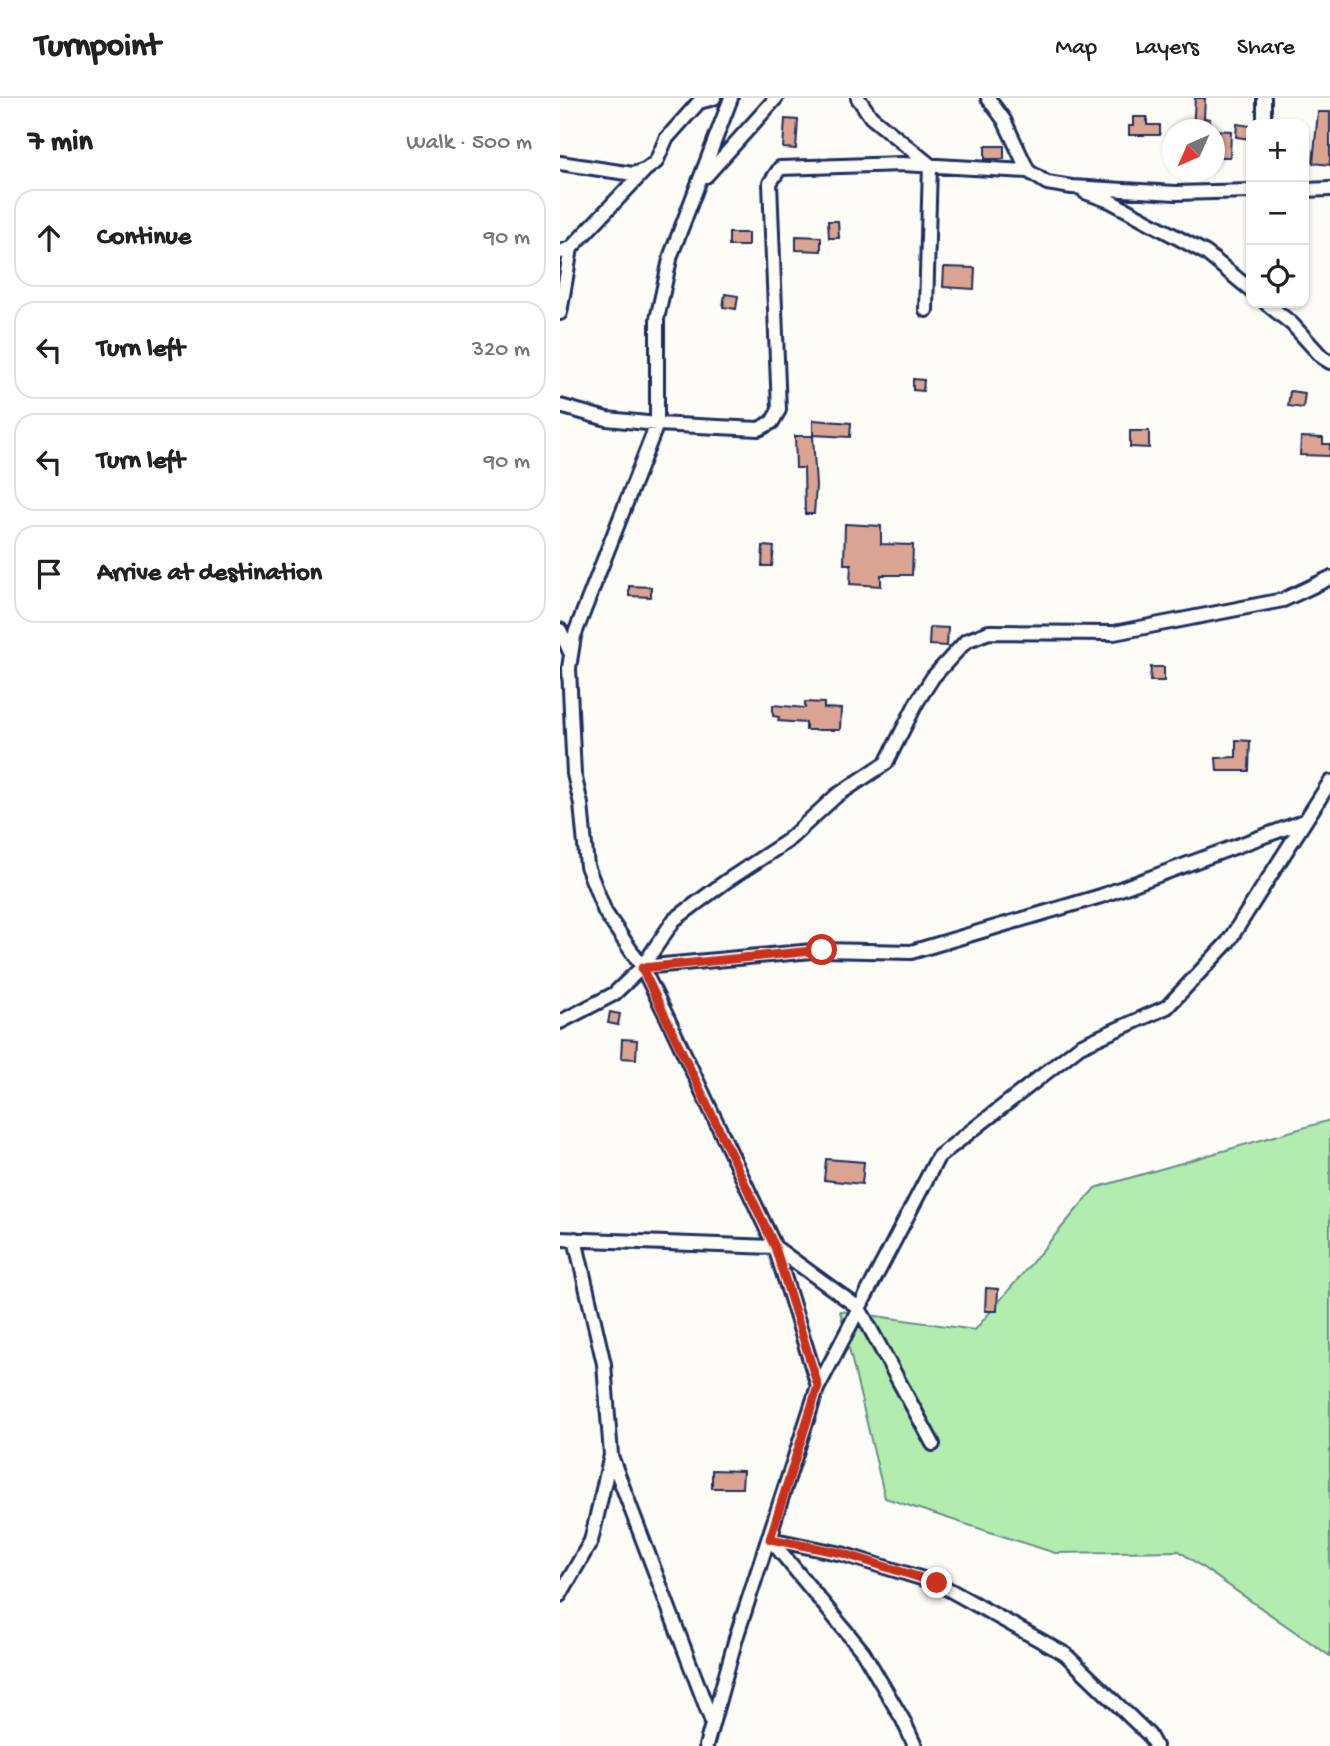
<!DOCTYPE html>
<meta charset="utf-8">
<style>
body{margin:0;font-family:"Gochi Hand",sans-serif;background:#f6f6f6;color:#222}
.controls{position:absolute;right:21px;top:21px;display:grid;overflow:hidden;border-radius:14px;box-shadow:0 2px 5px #0004}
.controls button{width:63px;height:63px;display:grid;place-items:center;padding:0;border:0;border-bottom:2px solid #e0e0e0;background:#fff;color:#222;font:35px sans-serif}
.compass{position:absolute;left:602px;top:21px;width:63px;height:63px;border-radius:50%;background:#fff;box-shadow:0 2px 5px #0004;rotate:225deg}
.stop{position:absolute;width:21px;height:21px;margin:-16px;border:5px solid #c8321e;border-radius:50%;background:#fff}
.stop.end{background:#c8321e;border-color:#fff;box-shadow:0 2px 7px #0008}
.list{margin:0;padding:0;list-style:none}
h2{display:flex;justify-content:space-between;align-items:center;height:91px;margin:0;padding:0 28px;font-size:30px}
h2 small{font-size:23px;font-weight:400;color:#767676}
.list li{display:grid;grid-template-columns:46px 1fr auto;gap:21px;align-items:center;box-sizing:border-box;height:98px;margin:0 14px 14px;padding:0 14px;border:2px solid #e0e0e0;border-radius:21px}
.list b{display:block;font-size:26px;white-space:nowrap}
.list em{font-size:23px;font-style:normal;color:#767676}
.icon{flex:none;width:38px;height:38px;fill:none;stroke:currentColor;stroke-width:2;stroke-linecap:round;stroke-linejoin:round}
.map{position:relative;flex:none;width:770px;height:1648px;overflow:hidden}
header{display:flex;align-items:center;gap:42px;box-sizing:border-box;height:98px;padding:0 35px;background:#fff;border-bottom:2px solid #e0e0e0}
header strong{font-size:33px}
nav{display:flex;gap:38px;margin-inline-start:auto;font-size:24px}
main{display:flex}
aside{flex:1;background:#fff}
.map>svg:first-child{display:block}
</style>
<header>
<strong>Turnpoint</strong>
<nav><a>Map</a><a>Layers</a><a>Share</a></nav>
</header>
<main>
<aside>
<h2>7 min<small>Walk · 500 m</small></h2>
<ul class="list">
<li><svg class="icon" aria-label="ahead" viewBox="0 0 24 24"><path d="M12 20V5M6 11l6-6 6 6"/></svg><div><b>Continue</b></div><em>90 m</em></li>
<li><svg class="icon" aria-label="left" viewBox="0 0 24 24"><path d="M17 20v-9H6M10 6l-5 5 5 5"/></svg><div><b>Turn left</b></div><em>320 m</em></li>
<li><svg class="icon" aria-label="left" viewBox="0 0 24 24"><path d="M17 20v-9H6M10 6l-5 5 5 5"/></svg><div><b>Turn left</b></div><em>90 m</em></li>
<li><svg class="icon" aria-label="arrive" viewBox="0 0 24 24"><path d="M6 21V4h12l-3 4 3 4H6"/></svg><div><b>Arrive at destination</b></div></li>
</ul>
</aside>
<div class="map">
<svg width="770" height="1648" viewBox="0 0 770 1648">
<rect width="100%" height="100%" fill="#fdfcf7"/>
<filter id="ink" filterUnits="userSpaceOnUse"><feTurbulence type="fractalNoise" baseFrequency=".0143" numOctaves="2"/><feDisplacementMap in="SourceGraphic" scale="14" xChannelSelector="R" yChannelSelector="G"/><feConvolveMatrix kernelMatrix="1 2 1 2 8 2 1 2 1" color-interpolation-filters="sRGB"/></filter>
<g filter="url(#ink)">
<path fill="#b3ecaf" stroke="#678e86" stroke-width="2" d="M770,1022V1558L619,1453L495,1455L325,1400L280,1213L415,1232L535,1090Z"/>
<path fill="#dba492" stroke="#1b2f5e" stroke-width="2" d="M635,0H645L644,20L650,21L649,32H633Z
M758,14H770V67L753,65Z
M573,19H587V27H600V37H569V28H573Z
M225,21L238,22L236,51L223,50Z
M677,26L691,28V41L676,39Z
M654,32L671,33L670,59H654Z
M425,48H444V61H425Z
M268,123H278L279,140H269Z
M169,135H188V148H169Z
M236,138L261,139V153L236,152Z
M384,169L415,170L414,191L383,189Z
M165,196L178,198L176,211L163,209Z
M353,281L364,282L363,293L353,292Z
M730,293L745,295L743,310L728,308Z
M253,322L291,325L290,339L253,337Z
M570,333H589V350L570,349Z
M235,338H253L256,388L254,416H245L244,370H236Z
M741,339L763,340V346H770V358L740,357Z
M285,426L321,428V446L353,447L352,477H321V488L290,486L291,466H284Z
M203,448L214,449L212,468H202Z
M69,488L91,489V499L69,498Z
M370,529L388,530L387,548L369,547Z
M591,569H604V583H590Z
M245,604L264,605V610L281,611L280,632H246V625L218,623L219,619L213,618V607L245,610Z
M676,642L690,643L689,673H657L656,660L676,659Z
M50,914L60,916L58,927L48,925Z
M62,941L77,942L76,961L61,960Z
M266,1061L304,1064L302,1086L264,1082Z
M426,1190L438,1191L437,1213H425Z
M152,1372L183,1373L182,1390H152Z"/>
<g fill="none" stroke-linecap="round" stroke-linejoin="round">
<g stroke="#1b2f5e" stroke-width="18">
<path id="minor" d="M298,0L311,19L370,67L366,212
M428,0L444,22L468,73L487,85L512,89L616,95L691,93
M704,26V0
M0,65L73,76L85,72L96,64L106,41L139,4L154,0
M146,78L216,0
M744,92L770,91
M525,94L550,103L646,155L691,192
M0,154L11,150L85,72
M706,205L732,226L762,259L770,264
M0,215L11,150
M0,308L47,321L97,326L199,331L212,324L219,312L210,85L220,70L342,66L468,73
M0,532L10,554
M82,869L263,852L351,854L541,798L745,723
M0,924L54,896L82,869L114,822L165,784L226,744L276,698L326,665L357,604L373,579L406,543L429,534L554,535L723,502L770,480
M0,1141L215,1149L299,1210L373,1346
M257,1291L378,1059L520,948L607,909L668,844L770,684
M51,1358L152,1624
M213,1432L210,1441L282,1456L377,1485L505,1556L589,1637L595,1648
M210,1441L303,1554L343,1622L355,1648
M0,1497L31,1443L51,1357L44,1266L15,1141
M146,1648L176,1540L258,1288L215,1149L107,919L82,869L45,814L27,768L21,706L14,676L9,570L14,538L97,326V221L111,157L171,0"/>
</g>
<use href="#minor" stroke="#fdfcf7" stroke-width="12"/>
</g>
</g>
<g fill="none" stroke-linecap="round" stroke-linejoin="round" filter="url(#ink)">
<path stroke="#c8321e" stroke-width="9" d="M262,852L82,870L215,1149L258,1288L210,1441L282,1455L377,1485"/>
</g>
</svg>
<div class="controls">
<button>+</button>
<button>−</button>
<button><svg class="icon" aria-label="locate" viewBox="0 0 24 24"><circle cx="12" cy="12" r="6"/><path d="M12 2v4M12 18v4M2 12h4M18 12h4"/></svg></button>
</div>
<svg class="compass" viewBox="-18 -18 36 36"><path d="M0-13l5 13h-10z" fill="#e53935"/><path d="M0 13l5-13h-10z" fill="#767676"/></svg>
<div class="stop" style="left:262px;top:852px"></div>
<div class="stop end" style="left:377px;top:1485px"></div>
</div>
</main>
